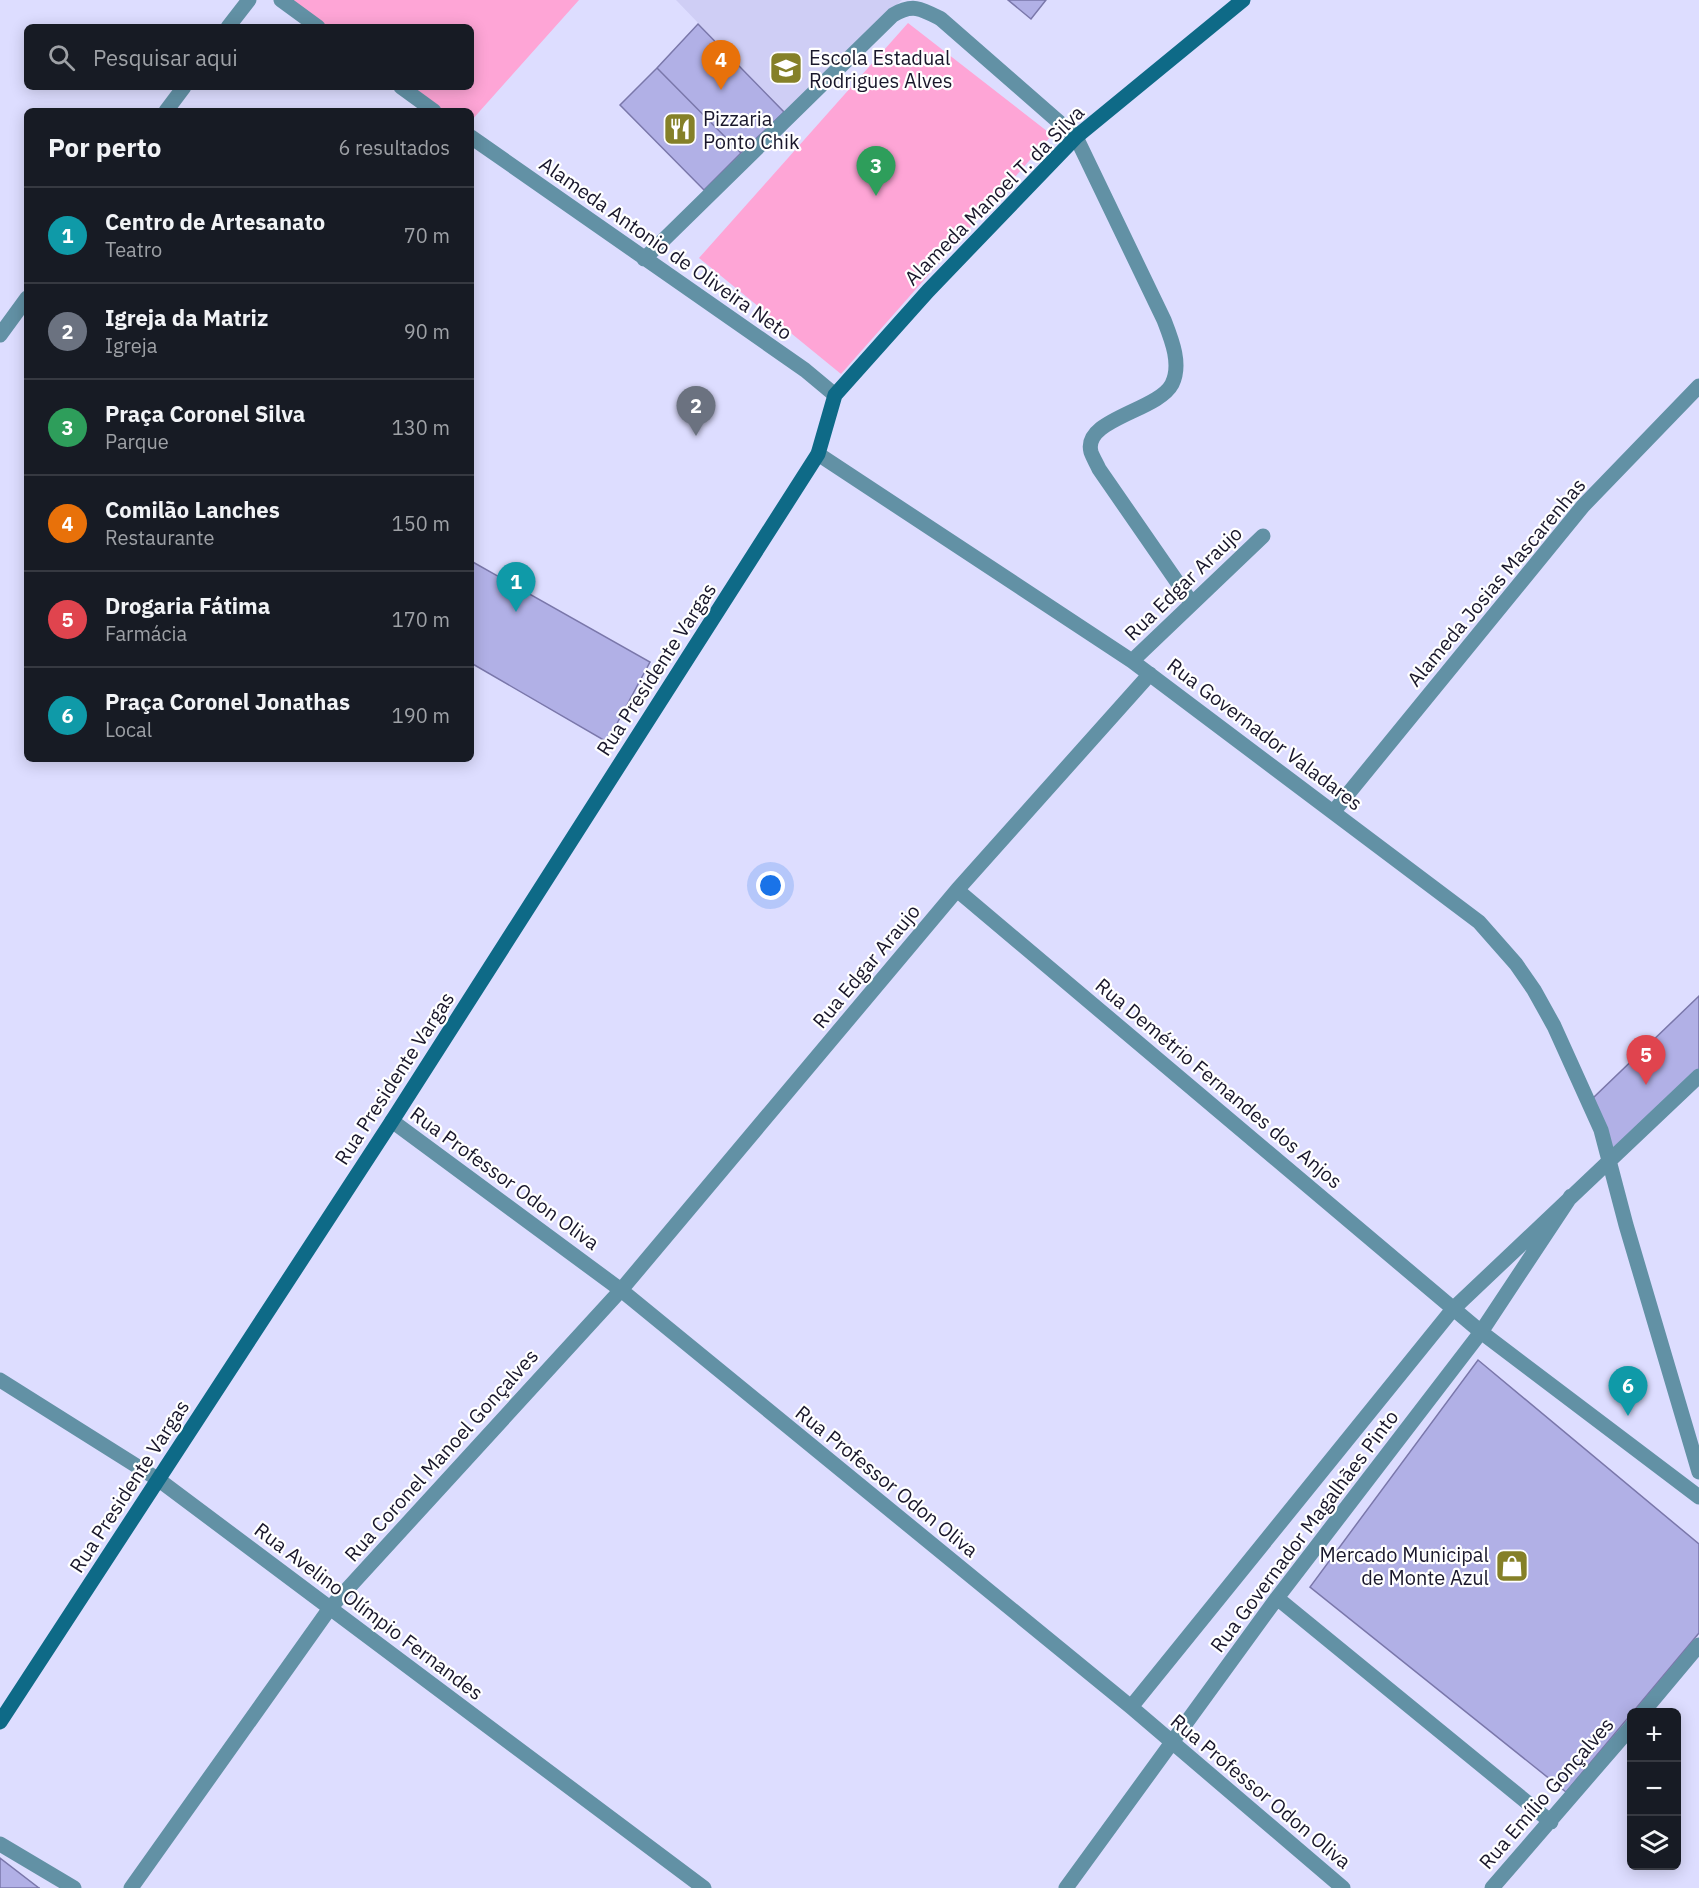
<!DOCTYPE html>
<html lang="pt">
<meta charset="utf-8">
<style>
body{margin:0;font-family:"IBM Plex Sans",sans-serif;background:#242831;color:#f1f3f6}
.controls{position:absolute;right:18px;bottom:18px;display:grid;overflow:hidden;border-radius:9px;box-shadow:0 3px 15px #0003}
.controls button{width:54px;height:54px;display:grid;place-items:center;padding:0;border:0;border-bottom:2px solid #363941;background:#171b24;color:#f1f3f6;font:30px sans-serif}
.you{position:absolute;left:771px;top:886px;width:21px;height:21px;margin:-15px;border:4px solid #fff;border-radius:50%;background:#1a73e8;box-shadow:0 0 0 9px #1a73e833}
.badge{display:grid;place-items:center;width:39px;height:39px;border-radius:50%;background:#858028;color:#fff;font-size:20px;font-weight:700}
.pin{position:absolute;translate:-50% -50px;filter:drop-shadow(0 2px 3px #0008)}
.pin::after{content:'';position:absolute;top:32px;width:21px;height:18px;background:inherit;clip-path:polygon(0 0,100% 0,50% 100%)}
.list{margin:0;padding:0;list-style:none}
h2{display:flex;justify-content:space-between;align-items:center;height:78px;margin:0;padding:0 24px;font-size:26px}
h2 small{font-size:20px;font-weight:400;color:#9ea1a6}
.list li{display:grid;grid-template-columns:39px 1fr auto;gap:18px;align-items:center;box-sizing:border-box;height:96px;padding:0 24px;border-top:2px solid #363941}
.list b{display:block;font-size:22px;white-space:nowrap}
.list p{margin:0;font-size:20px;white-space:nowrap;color:#9ea1a6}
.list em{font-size:20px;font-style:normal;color:#9ea1a6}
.icon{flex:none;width:33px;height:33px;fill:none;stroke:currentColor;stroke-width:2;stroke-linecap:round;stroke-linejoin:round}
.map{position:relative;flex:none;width:1699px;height:1888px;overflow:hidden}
.search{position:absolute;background:#171b24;box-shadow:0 3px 15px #0003;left:24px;top:24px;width:450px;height:66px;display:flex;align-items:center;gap:15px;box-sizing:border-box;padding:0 21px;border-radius:9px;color:#9ea1a6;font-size:22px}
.panel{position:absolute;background:#171b24;box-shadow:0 3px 15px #0003;left:24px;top:108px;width:450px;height:654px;border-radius:9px}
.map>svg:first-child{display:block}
</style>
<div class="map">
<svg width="1699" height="1888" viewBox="0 0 1699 1888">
<rect width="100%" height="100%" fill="#ddf"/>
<path fill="#cfcef5" d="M676,0H902L784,112Z"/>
<path fill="#fea5d6" d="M278,0H579L471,121V111H434L400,87H471V27H316Z
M908,23L1052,135L841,374L699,258Z"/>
<path fill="#b1b0e6" stroke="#7a77aa" stroke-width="1.5" d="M1008,0H1046L1031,19Z
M698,24L784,112L741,153L657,68Z
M657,68L741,153L704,190L620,105Z
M471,561L650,662L607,742L471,663Z
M1699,996V1071L1614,1154L1592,1099Z
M1478,1360L1699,1544V1633L1566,1792L1310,1587Z
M0,1858L39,1888H40H0Z"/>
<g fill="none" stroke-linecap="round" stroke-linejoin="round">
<path stroke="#6291a5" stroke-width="15" d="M281,0L318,27
M228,27L249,0
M401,87L434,111
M166,111L184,87
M471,137L805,370L835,395
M644,259L893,15C913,3 922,9 941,19L1076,137L1164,320C1171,338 1182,364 1172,384C1158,411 1082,419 1091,452C1093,458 1097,464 1099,469L1191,602
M0,335L27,298
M818,454L1132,661L1479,922L1516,964L1534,990L1554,1026L1601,1130L1626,1225L1699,1472
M1132,661L1263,536
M1334,811L1583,506L1699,386
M957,890L1481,1332L1699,1497
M392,1121L621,1290L1131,1707L1343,1888
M0,1380L159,1480L704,1888
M1277,1598L1551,1822
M1131,1707L1453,1309L1699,1076
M1643,1712L1699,1645
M0,1844L74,1888
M131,1888L330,1608L621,1290L957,890L1150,674
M1066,1888L1277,1598L1481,1332L1571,1196
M1492,1888L1632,1726"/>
<path stroke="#0e6a87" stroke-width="15" d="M0,1722L392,1121L818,454L835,395L928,291L1076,137L1243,0"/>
</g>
<defs>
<g id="school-square" transform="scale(1.725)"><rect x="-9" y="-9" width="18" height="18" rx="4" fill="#858028" stroke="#fff"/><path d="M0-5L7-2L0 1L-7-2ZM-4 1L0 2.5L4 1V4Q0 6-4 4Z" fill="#fff"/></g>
<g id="restaurant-square" transform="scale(1.725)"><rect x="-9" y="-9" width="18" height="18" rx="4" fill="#858028" stroke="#fff"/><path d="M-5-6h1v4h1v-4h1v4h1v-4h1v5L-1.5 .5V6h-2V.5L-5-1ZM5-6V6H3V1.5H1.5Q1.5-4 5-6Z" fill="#fff"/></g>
<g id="shop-square" transform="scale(1.725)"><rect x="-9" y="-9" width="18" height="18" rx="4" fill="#858028" stroke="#fff"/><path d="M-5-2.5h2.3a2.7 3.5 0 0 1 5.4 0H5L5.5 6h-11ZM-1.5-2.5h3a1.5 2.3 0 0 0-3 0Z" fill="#fff"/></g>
</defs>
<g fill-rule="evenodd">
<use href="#school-square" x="786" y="68"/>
<use href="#restaurant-square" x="680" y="129"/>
<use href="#shop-square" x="1512" y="1566"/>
</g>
<g text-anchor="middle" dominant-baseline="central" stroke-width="4.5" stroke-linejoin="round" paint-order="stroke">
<g font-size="20" fill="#19172b" stroke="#fff" text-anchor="start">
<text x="809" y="57">Escola Estadual<tspan x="809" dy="23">Rodrigues Alves</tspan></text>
<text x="703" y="118">Pizzaria<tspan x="703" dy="23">Ponto Chik</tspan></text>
<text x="1489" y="1554" text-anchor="end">Mercado Municipal<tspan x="1489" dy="23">de Monte Azul</tspan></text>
</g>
<g font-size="20" fill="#19172b" stroke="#fff">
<text transform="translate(994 195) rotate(-45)">Alameda Manoel T. da Silva</text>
<text transform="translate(666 248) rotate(35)">Alameda Antonio de Oliveira Neto</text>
<text transform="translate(1496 582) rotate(-50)">Alameda Josias Mascarenhas</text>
<text transform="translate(1183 583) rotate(-44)">Rua Edgar Araujo</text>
<text transform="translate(656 669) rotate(-57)">Rua Presidente Vargas</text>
<text transform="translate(1265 734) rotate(37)">Rua Governador Valadares</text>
<text transform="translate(866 966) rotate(-50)">Rua Edgar Araujo</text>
<text transform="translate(394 1078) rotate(-57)">Rua Presidente Vargas</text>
<text transform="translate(1219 1083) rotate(40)">Rua Demétrio Fernandes dos Anjos</text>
<text transform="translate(505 1178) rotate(36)">Rua Professor Odon Oliva</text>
<text transform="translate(441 1455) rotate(-48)">Rua Coronel Manoel Gonçalves</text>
<text transform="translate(887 1481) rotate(39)">Rua Professor Odon Oliva</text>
<text transform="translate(129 1486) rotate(-57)">Rua Presidente Vargas</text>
<text transform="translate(1304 1531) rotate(-53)">Rua Governador Magalhães Pinto</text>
<text transform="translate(369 1611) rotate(37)">Rua Avelino Olímpio Fernandes</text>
<text transform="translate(1261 1791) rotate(40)">Rua Professor Odon Oliva</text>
<text transform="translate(1546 1793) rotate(-49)">Rua Emílio Gonçalves</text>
</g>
</g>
</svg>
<div class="controls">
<button>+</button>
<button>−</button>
<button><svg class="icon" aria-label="layers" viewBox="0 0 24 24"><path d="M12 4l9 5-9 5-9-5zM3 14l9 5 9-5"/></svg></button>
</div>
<div class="you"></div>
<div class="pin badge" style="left:516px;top:612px;background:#0f9aa8">1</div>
<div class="pin badge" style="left:696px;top:436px;background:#6b7280">2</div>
<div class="pin badge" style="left:876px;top:196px;background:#2e9e5b">3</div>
<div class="pin badge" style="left:721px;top:90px;background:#e8710a">4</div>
<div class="pin badge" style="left:1646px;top:1085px;background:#e0444e">5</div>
<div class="pin badge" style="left:1628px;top:1416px;background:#0f9aa8">6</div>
<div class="search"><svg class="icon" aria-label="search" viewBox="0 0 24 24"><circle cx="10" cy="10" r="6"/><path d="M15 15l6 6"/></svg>Pesquisar aqui</div>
<section class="panel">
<h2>Por perto<small>6 resultados</small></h2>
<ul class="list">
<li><span class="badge" style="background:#0f9aa8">1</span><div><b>Centro de Artesanato</b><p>Teatro</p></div><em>70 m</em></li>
<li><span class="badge" style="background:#6b7280">2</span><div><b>Igreja da Matriz</b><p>Igreja</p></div><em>90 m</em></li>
<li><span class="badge" style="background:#2e9e5b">3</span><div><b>Praça Coronel Silva</b><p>Parque</p></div><em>130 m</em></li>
<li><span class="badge" style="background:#e8710a">4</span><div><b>Comilão Lanches</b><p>Restaurante</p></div><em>150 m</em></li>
<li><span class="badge" style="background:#e0444e">5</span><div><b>Drogaria Fátima</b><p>Farmácia</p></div><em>170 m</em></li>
<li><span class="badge" style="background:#0f9aa8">6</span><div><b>Praça Coronel Jonathas</b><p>Local</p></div><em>190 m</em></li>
</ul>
</section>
</div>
